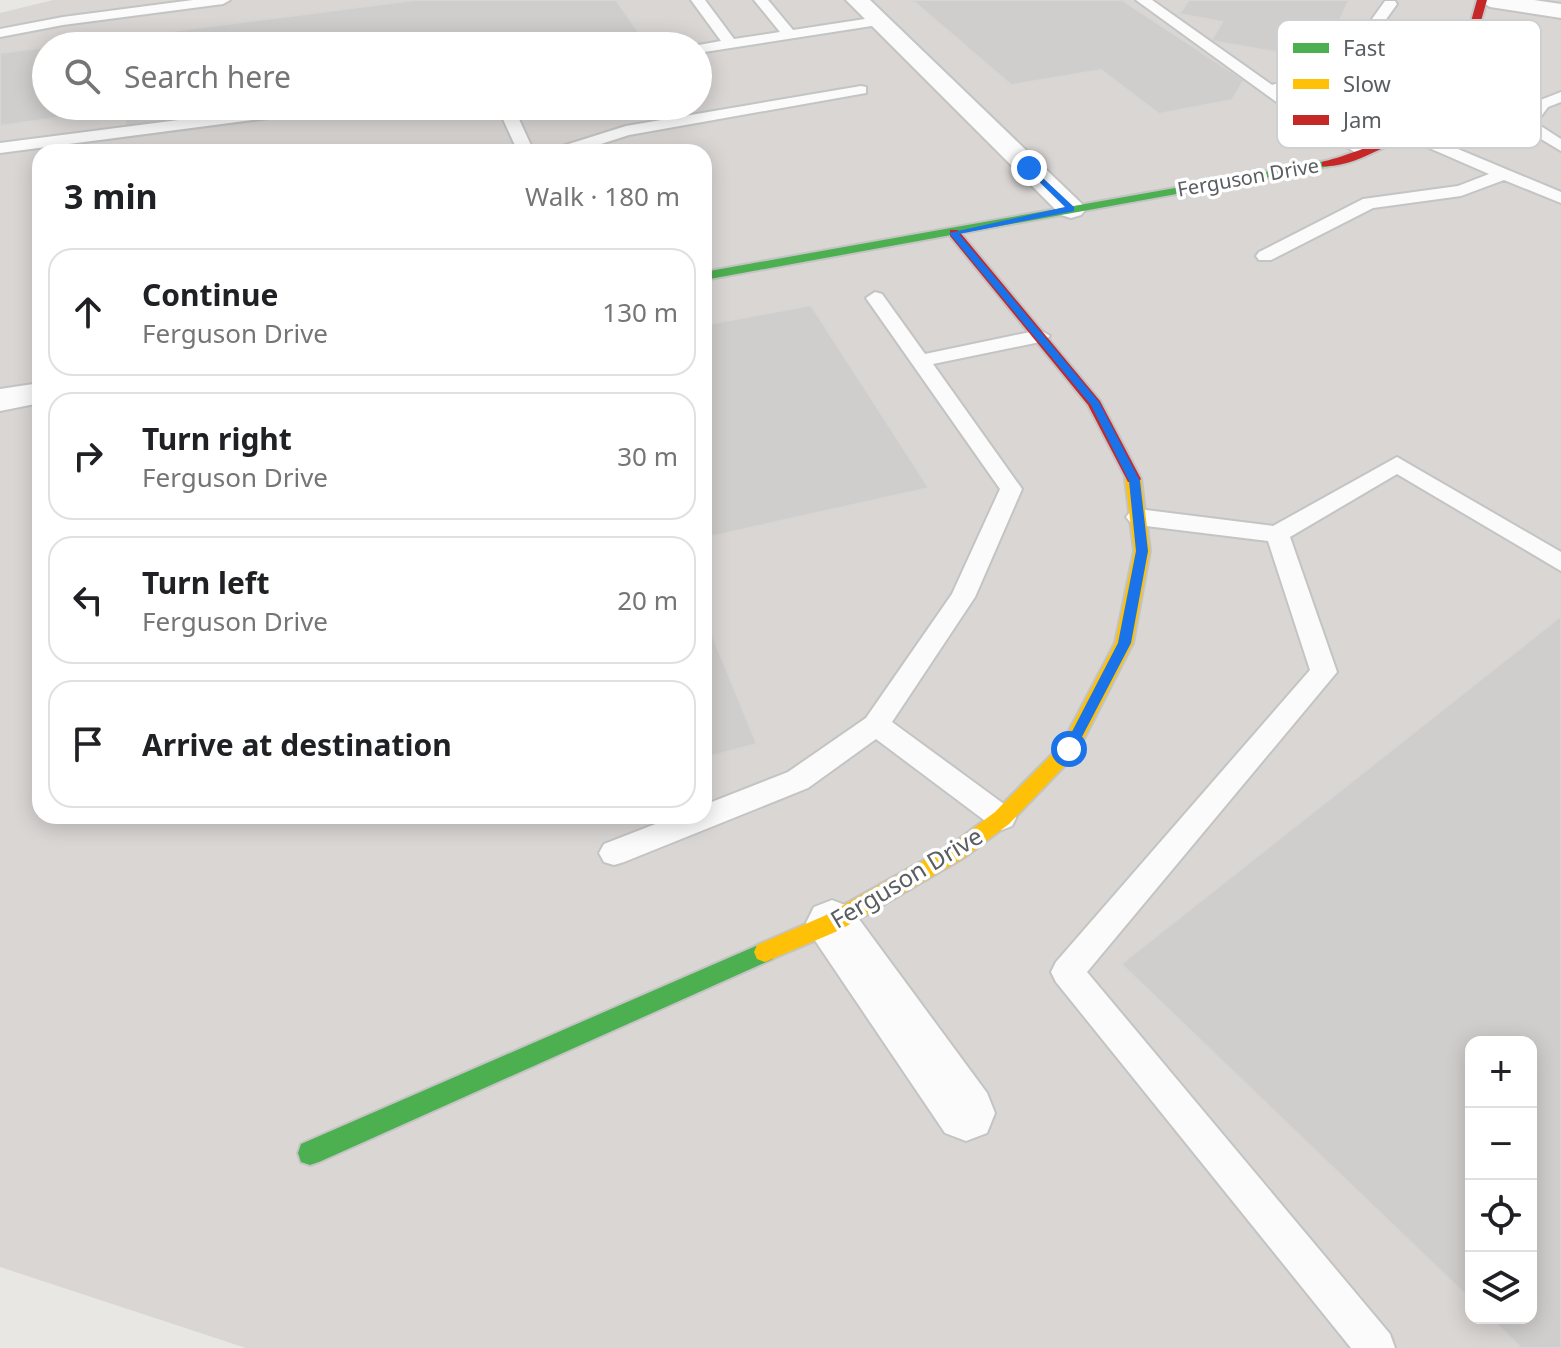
<!DOCTYPE html>
<meta charset="utf-8">
<style>
body{margin:0;font-family:"Noto Sans",sans-serif;background:#f6f6f6;color:#202124}
.controls{position:absolute;right:24px;bottom:24px;display:grid;overflow:hidden;border-radius:16px;box-shadow:0 4px 20px #0003}
.controls button{width:72px;height:72px;display:grid;place-items:center;padding:0;border:0;border-bottom:2px solid #e0e0e0;background:#fff;color:#202124;font:40px sans-serif}
.stop{position:absolute;width:24px;height:24px;margin:-18px;border:6px solid #1a73e8;border-radius:50%;background:#fff}
.stop.end{background:#1a73e8;border-color:#fff;box-shadow:0 2px 8px #0008}
.list{margin:0;padding:0;list-style:none}
h2{display:flex;justify-content:space-between;align-items:center;height:104px;margin:0;padding:0 32px;font-size:34px}
h2 small{font-size:26px;font-weight:400;color:#757577}
.list li{display:grid;grid-template-columns:52px 1fr auto;gap:24px;align-items:center;box-sizing:border-box;height:128px;margin:0 16px 16px;padding:0 16px;border:2px solid #e0e0e0;border-radius:24px}
.list b{display:block;font-size:30px;white-space:nowrap}
.list p{margin:0;font-size:26px;white-space:nowrap;color:#757577}
.list em{font-size:26px;font-style:normal;color:#757577}
.icon{flex:none;width:44px;height:44px;fill:none;stroke:currentColor;stroke-width:2;stroke-linecap:round;stroke-linejoin:round}
.map{position:relative;flex:none;width:1561px;height:1348px;overflow:hidden}
.search{position:absolute;background:#fff;box-shadow:0 4px 20px #0003;left:32px;top:32px;width:680px;height:88px;display:flex;align-items:center;gap:20px;box-sizing:border-box;padding:0 28px;border-radius:44px;color:#757577;font-size:30px}
.panel{position:absolute;background:#fff;box-shadow:0 4px 20px #0003;left:32px;top:144px;width:680px;height:680px;border-radius:24px}
.map>svg:first-child{display:block}
</style>
<div class="map">
<svg width="1561" height="1348" viewBox="0 0 1561 1348">
<rect width="100%" height="100%" fill="#e9e7e4"/>
<path fill="#d9d6d4" fill-rule="evenodd" d="M53,0H1561V1348H246L0,1267V13ZM46,46H698V106H46ZM40,152H704V816H40ZM1471,1042H1531V1318H1471Z"/>
<path fill="#d0cecd" stroke="#d8d6d4" stroke-width="2" d="M415,0H616L645,41L608,46H54Z
M912,0H1122L1244,80L1232,100L1159,114L1101,70L1011,85Z
M1189,0H1349L1322,60L1211,41L1222,22L1179,14Z
M46,47V106H250L251,111L125,129V108L0,126V53Z
M811,305L929,488L704,538V325Z
M704,615L757,744L704,758Z
M1561,616V1348H1521L1490,1318H1531V1042H1471V1300L1121,964Z"/>
<g fill="none" stroke-linecap="round" stroke-linejoin="round">
<g stroke="#c3c4c4" stroke-width="4">
<path id="lane" d="M193,0H230L223,4L63,25L0,37V29L63,17Z
M691,0H705L734,39L780,32L754,0H768L793,30L878,17L885,21L878,25L698,53V46H693L721,41Z
M1136,0H1152L1272,85L1339,65L1385,1H1395L1397,4L1349,71L1281,92L1372,151L1370,154H1358L1293,114Z
M861,86L866,87V93L629,135L576,152H551L553,149L626,126Z
M1561,92V102L1548,107L1536,123L1561,139V151L1521,127L1441,99L1449,94L1524,118L1538,101Z
M287,106H330L322,111L0,153V143Z
M497,106H513L534,152H518Z
M1403,126L1561,192V203L1504,180L1461,196L1373,208L1271,260H1259L1256,256L1259,252L1363,199L1458,186L1489,174L1397,134L1395,131Z
M875,292L882,294L925,354L1040,330L1050,336L1040,342L933,364L1022,489L975,597L892,722L1012,810L1016,818L1012,826L1002,830L992,826L876,739L808,788L624,862L614,865L604,862L599,853L604,844L676,816H704V805L788,772L866,718L952,594L1000,489L866,298Z
M1397,457L1561,552V571L1397,474L1290,537L1337,672L1087,972L1390,1334L1395,1348H1351L1056,982L1051,972L1056,962L1310,670L1268,541L1138,525L1130,522L1126,517L1130,512L1138,509L1273,526Z"/>
</g>
<g stroke="#c3c4c4" stroke-width="4">
<path id="street" d="M846,0H870L1081,203L1086,209L1081,215L1071,218L1061,215Z
M1479,0H1534L1561,4V18L1490,7Z
M40,383V403L0,411V389Z
M832,900L850,907L987,1093L995,1113L987,1133L966,1141L945,1133L814,939L806,923L814,907Z"/>
</g>
<g stroke="#c3c4c3" stroke-width="4">
<path id="fast" d="M1326,161L1330,162V166L704,280V272Z
M765,942L773,945L776,952L773,959L319,1162L310,1165L301,1162L298,1153L301,1144Z"/>
</g>
<g stroke="#c3c4c3" stroke-width="4">
<path id="slow" d="M1133,474L1141,479L1150,551L1133,643L1076,754L1009,824L965,857L840,930L765,962L757,959L754,952L757,945L824,916L951,845L995,812L1062,744L1115,643L1134,551L1125,479Z"/>
</g>
<g stroke="#c3c4c3" stroke-width="4">
<path id="jam" d="M1477,0H1487C1463,81 1465,111 1381,149C1364,157 1341,168 1322,166V162C1357,153 1428,128 1446,94C1461,66 1468,31 1477,0Z
M950,230H958L1100,401L1141,479L1138,482H1128L1088,405L950,236Z"/>
</g>
<use href="#lane" fill="#fcfbfb" fill-rule="evenodd"/>
<use href="#street" fill="#fcfbfb" fill-rule="evenodd"/>
<use href="#fast" fill="#4caf50" fill-rule="evenodd"/>
<use href="#slow" fill="#ffc107" fill-rule="evenodd"/>
<use href="#jam" fill="#c62828" fill-rule="evenodd"/>
</g>
<path fill="#1a73e8" d="M1029,165L1074,207V211L959,234L1099,402L1140,481L1148,551L1131,643L1074,752L1069,754L1063,749L1118,643L1136,551L1129,481L1091,405L949,233L1065,207L1026,169Z"/>
<g text-anchor="middle" dominant-baseline="central" stroke-width="7" stroke-linejoin="round" paint-order="stroke">
<g font-size="20" fill="#5a5e61" stroke="#fff">
<text transform="translate(1248 177) rotate(-10)">Ferguson Drive</text>
</g>
<g font-size="24" fill="#5a5e61" stroke="#fff">
<text transform="translate(906 877) rotate(-31)">Ferguson Drive</text>
</g>
</g>
<rect x="1277" y="20" width="264" height="128" rx="12" fill="#fff" stroke="#cecfd0" stroke-width="2"/>
<rect x="1293" y="43" width="36" height="10" fill="#4caf50"/>
<rect x="1293" y="79" width="36" height="10" fill="#ffc107"/>
<rect x="1293" y="115" width="36" height="10" fill="#c62828"/>
<g font-size="22" fill="#5a5e61">
<text x="1343" y="56">Fast</text>
<text x="1343" y="92">Slow</text>
<text x="1343" y="128">Jam</text>
</g>
</svg>
<div class="controls">
<button>+</button>
<button>−</button>
<button><svg class="icon" aria-label="locate" viewBox="0 0 24 24"><circle cx="12" cy="12" r="6"/><path d="M12 2v4M12 18v4M2 12h4M18 12h4"/></svg></button>
<button><svg class="icon" aria-label="layers" viewBox="0 0 24 24"><path d="M12 4l9 5-9 5-9-5zM3 14l9 5 9-5"/></svg></button>
</div>
<div class="stop" style="left:1069px;top:749px"></div>
<div class="stop end" style="left:1029px;top:168px"></div>
<div class="search"><svg class="icon" aria-label="search" viewBox="0 0 24 24"><circle cx="10" cy="10" r="6"/><path d="M15 15l6 6"/></svg>Search here</div>
<section class="panel">
<h2>3 min<small>Walk · 180 m</small></h2>
<ul class="list">
<li><svg class="icon" aria-label="ahead" viewBox="0 0 24 24"><path d="M12 20V5M6 11l6-6 6 6"/></svg><div><b>Continue</b><p>Ferguson Drive</p></div><em>130 m</em></li>
<li><svg class="icon" aria-label="right" viewBox="0 0 24 24"><path d="M7 20v-9h11M14 6l5 5-5 5"/></svg><div><b>Turn right</b><p>Ferguson Drive</p></div><em>30 m</em></li>
<li><svg class="icon" aria-label="left" viewBox="0 0 24 24"><path d="M17 20v-9H6M10 6l-5 5 5 5"/></svg><div><b>Turn left</b><p>Ferguson Drive</p></div><em>20 m</em></li>
<li><svg class="icon" aria-label="arrive" viewBox="0 0 24 24"><path d="M6 21V4h12l-3 4 3 4H6"/></svg><div><b>Arrive at destination</b></div></li>
</ul>
</section>
</div>
